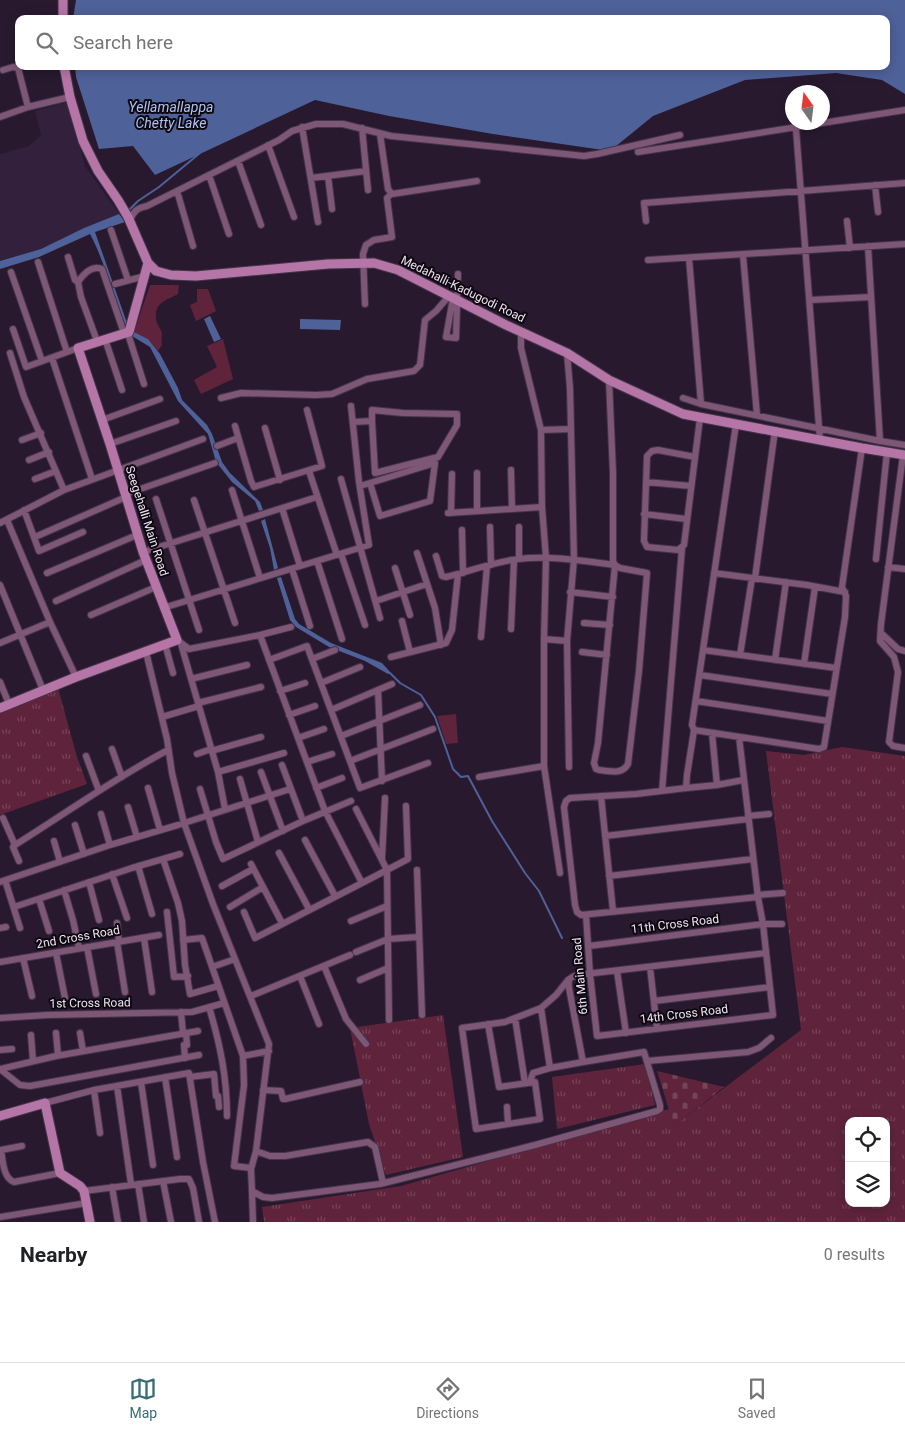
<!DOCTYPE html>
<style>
body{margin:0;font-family:Roboto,sans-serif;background:#f2f2f2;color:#202124}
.controls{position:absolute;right:15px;bottom:15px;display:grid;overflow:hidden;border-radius:10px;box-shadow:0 2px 12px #0003}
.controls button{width:45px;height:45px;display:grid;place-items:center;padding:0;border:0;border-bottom:1px solid #e0e0e0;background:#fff;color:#202124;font:25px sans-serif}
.compass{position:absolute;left:785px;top:85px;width:45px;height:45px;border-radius:50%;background:#fff;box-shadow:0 2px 12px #0003;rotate:346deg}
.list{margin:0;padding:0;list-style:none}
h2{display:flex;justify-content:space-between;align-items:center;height:65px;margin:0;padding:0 20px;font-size:21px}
h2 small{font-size:16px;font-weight:400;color:#757577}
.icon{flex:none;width:28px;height:28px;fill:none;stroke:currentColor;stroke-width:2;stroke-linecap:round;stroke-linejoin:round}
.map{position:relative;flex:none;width:905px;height:1222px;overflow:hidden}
.search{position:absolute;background:#fff;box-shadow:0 2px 12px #0003;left:15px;right:15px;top:15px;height:55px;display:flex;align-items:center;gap:12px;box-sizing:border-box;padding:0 18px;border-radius:10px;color:#757577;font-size:19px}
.sheet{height:140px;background:#fff}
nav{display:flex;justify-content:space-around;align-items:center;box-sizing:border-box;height:70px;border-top:1px solid #e0e0e0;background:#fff;font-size:14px;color:#757577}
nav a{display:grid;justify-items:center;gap:2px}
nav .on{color:#366d75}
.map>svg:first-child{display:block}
</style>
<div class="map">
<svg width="905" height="1222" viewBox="0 0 905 1222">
<defs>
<pattern id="grass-tufts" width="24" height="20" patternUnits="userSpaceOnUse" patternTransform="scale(1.25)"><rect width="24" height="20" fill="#5f243c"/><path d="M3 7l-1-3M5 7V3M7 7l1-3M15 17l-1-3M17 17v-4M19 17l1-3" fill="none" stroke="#764459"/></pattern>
<pattern id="cemetery-stones" width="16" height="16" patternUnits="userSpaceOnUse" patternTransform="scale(1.25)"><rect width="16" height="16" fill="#5f243c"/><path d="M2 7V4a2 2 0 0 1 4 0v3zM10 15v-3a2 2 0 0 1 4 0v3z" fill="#764459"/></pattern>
</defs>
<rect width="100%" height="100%" fill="#28192f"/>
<path fill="#32203c" d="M68,102L85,166L119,214L84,228L41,249L0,261V154L29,146L41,135L35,111Z"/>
<path fill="url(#grass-tufts)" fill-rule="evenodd" d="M58,688L77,757L87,784L0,815V713Z
M842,747L905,756V1222H264L262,1207L401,1186L669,1109L675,1125L801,1030L766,751L804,755ZM849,1121H886V1203H849Z
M443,1015L463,1157L386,1175L369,1124L350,1028Z
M645,1064L655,1105L557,1129L552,1077Z"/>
<path fill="url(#cemetery-stones)" d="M657,1071L724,1087L674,1126Z"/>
<path fill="#5f243c" d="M150,285H179L178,294C167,300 154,303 156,318C156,324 161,328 162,334C162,338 161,341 162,345L158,351L148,339L134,332Z
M197,289H208L216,311L196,321L190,305L197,302Z
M223,339L233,379L201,394L194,380L217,367L207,346Z
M456,714L458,743L446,744L437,716Z"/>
<path fill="#4f6199" d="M76,0H905V94L882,80L836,73L745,80L653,116L610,151L493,134L389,116L315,100L155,175L133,146L99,149L76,77L75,66H886V19H73Z
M119,214L125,222L95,232L127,323L123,327C113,296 105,262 90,234L39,257L0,269V261L41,249L84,228Z
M210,316L221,339L214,342L204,319Z
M300,319L341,320L340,330L300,329Z
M134,332L148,339L160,354L178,388L182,400L207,425L212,434L222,462L230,473L260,502L263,510L259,511L255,501L232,482L216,462L208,434L178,401L150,347L132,336L131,334Z
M265,519L278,568L274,570L270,548L261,521Z
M281,577L295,619L299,624L331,643L382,663L391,673L388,674L365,661L329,647L296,627L290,620L277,578Z"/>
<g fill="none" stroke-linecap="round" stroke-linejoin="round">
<path stroke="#4f6199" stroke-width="2" d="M128,211L138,201L159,187L200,153
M390,673L400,683L421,695L435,717L453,769L461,777L468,776L492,821L525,873L539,891L562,938"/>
<g stroke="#44354a" stroke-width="8">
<path id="street" d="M3,70L13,67L18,68L28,107
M0,117L28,107L70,97
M302,127L318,222
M362,128L368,190
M796,129L820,440
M380,134L388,189L392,194L477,181
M268,145L294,217
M638,152L905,110
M238,161L261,225
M209,175L229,234
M328,176L332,209
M311,178L366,171
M875,185L878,212
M177,191L193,246
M130,220C134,211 137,208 147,206L279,140L292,131L316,124H343L391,136L584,156L597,154L680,135
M646,221L644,203L905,183
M847,221L850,248
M111,230L128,280
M868,246L880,441
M743,255L757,415
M68,257L75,280L78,282L81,297L97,341
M689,258L701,404
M648,260L905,244
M38,262L67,352
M11,272L42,361
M78,282C84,273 92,265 102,269L124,333
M115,284L145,276
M453,298L446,337L456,338L458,274
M810,300L871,297
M365,304L363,254L366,245L374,240L392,237L387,198L391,194
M13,329L26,367L78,348
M521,331V348L541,430L542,507L546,558L544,639V766L560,873
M129,332V337L144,384
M105,339L122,390
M10,353L24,397L64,490
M567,353L570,388L574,559L567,641L569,767
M52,358L92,479
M221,398L241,393L316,395L332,394L367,379L414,371L420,365L425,320L436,311L449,296
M683,398L701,404L880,441L905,445
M102,420L160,399
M353,422L372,421V410L403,413L457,414V425L438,457L375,473L372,421
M736,424L692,725L694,730L819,749L824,747L845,617L846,596L842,587L862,448
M235,426L251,481L254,487L257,486L322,466L307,410
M265,428L280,480
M541,430L571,429
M22,440L41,433
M110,444L176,421
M217,446L238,438
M903,455L881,624L880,641L894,657L898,672L889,742L893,746L905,748
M695,457L658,450L652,451L647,456L644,541L647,547L678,550L684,545L700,418
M29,460L49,452
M511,470L512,509
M309,471L337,555
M35,479L56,471
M341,479L380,618
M646,482L691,486
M360,486L370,483L380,516L430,501L435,463L370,483
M232,490L260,578
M126,494L215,463
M156,499L199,630
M194,500L235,623
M282,508L300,566
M24,510L39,551L83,532
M477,511V473
M448,513L542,507
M451,513L452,474
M644,514L686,519
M7,520L50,622L76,677
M0,523L64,490L203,439
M490,527L491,565
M519,527V559
M462,530L463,573
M35,537L126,497
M143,552L317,497
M417,553L435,608L441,645
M341,554L365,625
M436,556L442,576L446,577C470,571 494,562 518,559C550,555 584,561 615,565L620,568L647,573L639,671L628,764C622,775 610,771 599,770L596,769L594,763L598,743L615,565L613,561V473L609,380
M876,559L887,452
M317,561L342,639
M888,567L905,569
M395,568L410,615
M292,569L310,626
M47,573L137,535
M714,573L807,585L845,592
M755,578L775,430
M0,585L43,690
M570,592L613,597
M56,601L146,560
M376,601L427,584
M163,608L369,545L359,482L351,406
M91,615L156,587
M402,621L410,652
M584,623L610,625
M511,629L514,560
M882,634L898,649L905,651
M260,635L291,627
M481,637L487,566
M544,639L567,641
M177,640L189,649L260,635L325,811L362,883L408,859L406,806
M0,643L50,622
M165,644L173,673
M181,644L218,772L225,809
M703,650L836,668
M146,652L167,739L172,773L184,823L213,904L269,1044L256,1151L251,1169L252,1191L263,1197L272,1198L380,1184L535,1145L657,1111L660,1109V1105L644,1052L583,1062L569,988C568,979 569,978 577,975L766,953
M582,652L607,655
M740,655L752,578
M391,657L446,643L452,630L458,574
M312,659L335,650
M269,660L307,646L360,788L428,763
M775,660L786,582
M804,664L815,587
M700,675L832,694
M191,679L247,665
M0,682L9,704
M321,683L360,667
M378,690L382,781
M280,691L305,683
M696,701L828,721
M198,703L261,687
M331,710L392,684
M289,715L315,706
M162,717L199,706
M694,730L687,775L686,788L636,794L570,798L566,801L564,807L575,905L577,912L581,915L758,897L739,737
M341,736L420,705
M298,738L324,729
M112,749L122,777
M211,751L261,737
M197,754L211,749
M86,756L99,791
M350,761L433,729
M307,762L332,754
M282,765L303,821
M218,772L284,753
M261,772L283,831
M479,777L544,766
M240,779L258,842
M717,785L743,780
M148,788L160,830
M316,788L342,778
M686,788L717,785L712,733
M200,789L216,842L223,859L303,821L351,801
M662,791L682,548
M601,796L613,911
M128,807L137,837
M356,809L387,870L389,1020
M101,814L110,845
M748,816L769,814
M3,818L15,845C66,813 115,778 168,750
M75,825L84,854
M605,836L748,819
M305,840L335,896
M54,841L60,862
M14,845L13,847L19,861
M279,853L309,909
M382,858L385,798
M163,859L178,903L182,921L185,965L190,994L218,986
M251,864L282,923
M138,866L152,914
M417,870L422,1015
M112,874L127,918
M609,876L753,859
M5,880L20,928
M0,882L110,845L178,825L290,789
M89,882L99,920
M222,886L253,869
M64,890L73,920L79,948
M757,895L783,893
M39,899L49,931
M14,907L132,868L180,854
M230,907L263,887
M167,912L174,977L188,976
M244,912L255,938L362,883
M586,915L590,974L597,1036L773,1015L763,924L758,897
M351,921L387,906
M117,923L119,942
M0,928L6,927
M144,938L152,992
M183,940L202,938L243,1056L244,1085L234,1166L251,1168
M117,942L125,992
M589,946L763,924H782
M87,947L96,994
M356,952L388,939L418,937
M56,953L65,998
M23,958L32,996
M0,962L159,935
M324,966L346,1019L366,1044
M212,967L235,959
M650,967L657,1029
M617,971L626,1033
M300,976L319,1024
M360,980L388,968
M568,980L556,995L541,1008L550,1068L583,1062
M251,996L350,955
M654,1001L770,987
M209,1007C220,1044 227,1077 227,1116
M181,1012L183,1033
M0,1018L47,1015L192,1012L224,1003
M515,1018L525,1083
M488,1024L499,1087L535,1082L540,1119L476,1129L462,1028L505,1022L541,1008
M56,1033L58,1055
M80,1033L83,1051
M31,1035L33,1061
M0,1050L12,1049
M243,1056L269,1051
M185,1058L184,1045H187L186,1033
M647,1061L748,1052L759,1048L771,1038
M0,1069L20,1085L30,1086L199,1055
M0,1069L56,1056L198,1031
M165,1077L177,1157
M190,1077L214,1074L216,1096H218L219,1107
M141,1082L153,1165
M530,1082L533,1073L550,1068
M117,1086L131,1184
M94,1090L100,1133
M263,1090L281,1091L283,1099H285L360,1082
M45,1103L94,1090L189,1073L203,1162L215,1222
M507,1107L508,1124
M22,1146L1,1150C3,1161 3,1178 14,1182L60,1173
M256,1151L270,1156H285L368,1142L375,1147L383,1183
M163,1181L171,1222
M138,1184L144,1222
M112,1187L118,1222
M84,1191L180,1179H189L193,1188L199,1222
M252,1191L253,1222
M0,1217L87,1203"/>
</g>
<g stroke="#44354a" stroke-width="11">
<path id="secondary" d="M63,19V0
M64,66L70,97L83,141L98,171L118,200L128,217L148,263L156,271L171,275L196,276L328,264L374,263L398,270L506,325L567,353L609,380L683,414L862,448L905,455
M0,708L76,677L177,640L143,552L110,444L78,348L129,332L148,263
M0,1116L45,1103L60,1173L80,1186L84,1191L90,1222"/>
</g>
<use href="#street" stroke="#7f5776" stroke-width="6"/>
<use href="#secondary" stroke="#b675a7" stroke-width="9"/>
</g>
<g text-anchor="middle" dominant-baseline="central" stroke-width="4" stroke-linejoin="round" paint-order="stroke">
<g font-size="12" fill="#eee4f3" stroke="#0d0710">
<text transform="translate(463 289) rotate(26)">Medahalli-Kadugodi Road</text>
<text transform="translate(147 521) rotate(72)">Seegehalli Main Road</text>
<text transform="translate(675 924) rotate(-7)">11th Cross Road</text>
<text transform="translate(78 937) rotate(-10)">2nd Cross Road</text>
<text transform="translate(580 976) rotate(-95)">6th Main Road</text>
<text transform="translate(90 1003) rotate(-1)">1st Cross Road</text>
<text transform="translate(684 1014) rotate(-7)">14th Cross Road</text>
</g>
<g font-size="14" font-style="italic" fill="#b0c1f3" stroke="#0d0710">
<text x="171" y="107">Yellamallappa<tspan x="171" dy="16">Chetty Lake</tspan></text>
</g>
</g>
</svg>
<div class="controls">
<button><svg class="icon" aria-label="locate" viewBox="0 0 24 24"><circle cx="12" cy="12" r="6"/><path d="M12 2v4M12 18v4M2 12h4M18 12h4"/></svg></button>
<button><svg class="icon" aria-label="layers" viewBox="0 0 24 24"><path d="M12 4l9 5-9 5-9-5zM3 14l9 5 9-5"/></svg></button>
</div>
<svg class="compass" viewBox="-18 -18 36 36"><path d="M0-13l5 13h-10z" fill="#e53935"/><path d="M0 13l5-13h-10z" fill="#757577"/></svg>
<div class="search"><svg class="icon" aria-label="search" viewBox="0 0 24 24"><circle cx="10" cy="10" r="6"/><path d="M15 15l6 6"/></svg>Search here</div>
</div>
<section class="sheet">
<h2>Nearby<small>0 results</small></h2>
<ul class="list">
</ul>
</section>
<nav>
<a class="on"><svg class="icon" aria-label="map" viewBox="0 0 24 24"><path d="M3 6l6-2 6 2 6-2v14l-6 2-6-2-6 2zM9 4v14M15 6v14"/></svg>Map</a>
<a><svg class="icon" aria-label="directions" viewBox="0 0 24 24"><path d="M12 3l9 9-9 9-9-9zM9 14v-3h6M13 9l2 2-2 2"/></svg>Directions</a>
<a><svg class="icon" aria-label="saved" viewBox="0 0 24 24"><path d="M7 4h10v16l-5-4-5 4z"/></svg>Saved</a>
</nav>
